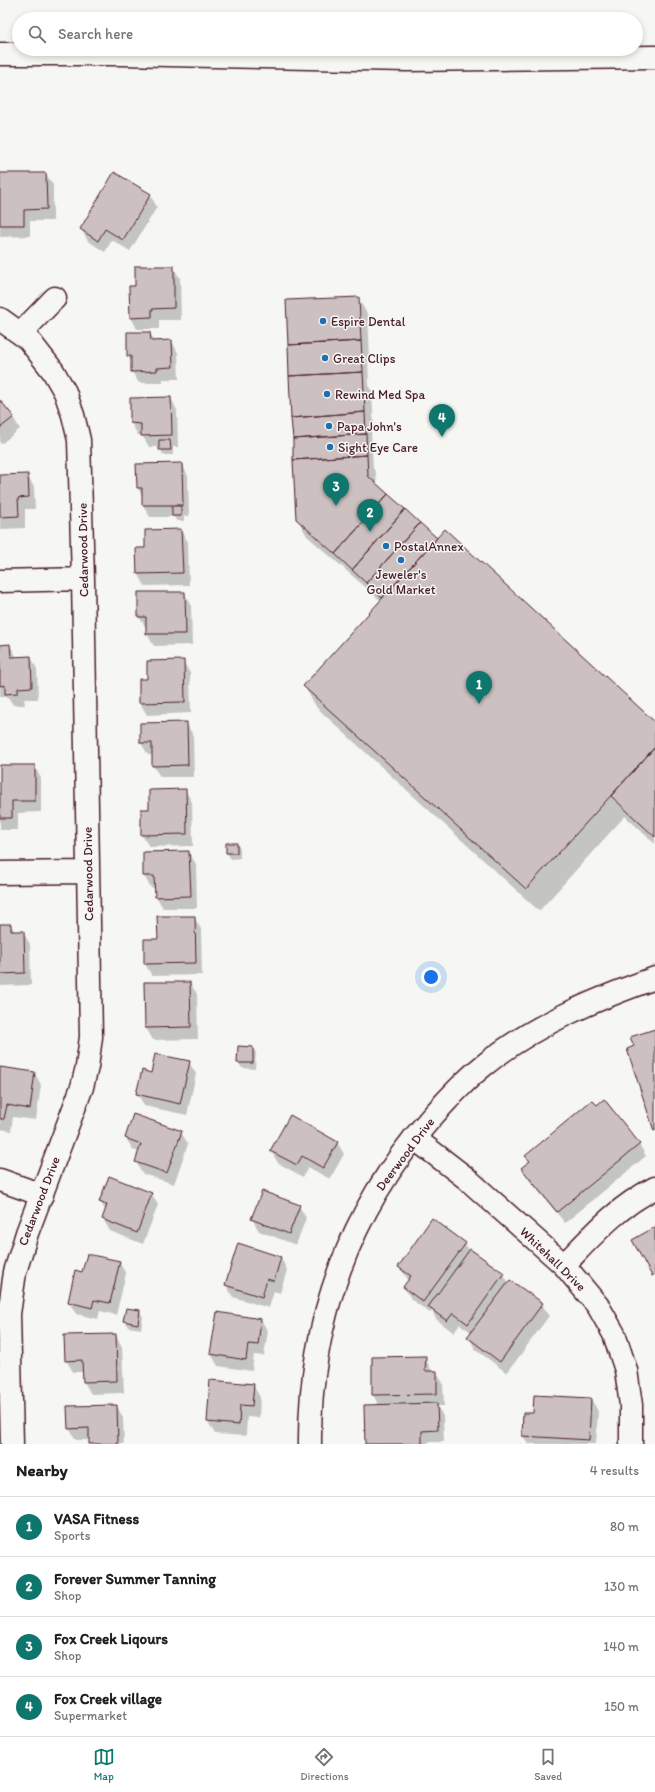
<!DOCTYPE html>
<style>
body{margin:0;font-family:Itim,sans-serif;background:#f2f2f2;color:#202124}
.you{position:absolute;left:431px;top:977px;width:14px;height:14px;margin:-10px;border:3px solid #fff;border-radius:50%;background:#1a73e8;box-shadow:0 0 0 6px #1a73e833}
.badge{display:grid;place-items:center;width:26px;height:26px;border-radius:50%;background:#0f766e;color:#fff;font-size:13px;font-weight:700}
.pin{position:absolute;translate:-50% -33px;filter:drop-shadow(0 1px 2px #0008)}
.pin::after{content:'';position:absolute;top:21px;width:14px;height:12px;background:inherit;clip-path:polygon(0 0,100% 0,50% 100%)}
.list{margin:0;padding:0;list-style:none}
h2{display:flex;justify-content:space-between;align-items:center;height:52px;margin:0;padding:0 16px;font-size:17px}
h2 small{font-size:13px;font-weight:400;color:#757577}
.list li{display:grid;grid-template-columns:26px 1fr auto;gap:12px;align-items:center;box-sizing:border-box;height:60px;padding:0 16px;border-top:1px solid #e0e0e0}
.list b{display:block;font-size:15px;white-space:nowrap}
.list p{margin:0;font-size:13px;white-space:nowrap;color:#757577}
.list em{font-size:13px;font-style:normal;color:#757577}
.icon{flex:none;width:22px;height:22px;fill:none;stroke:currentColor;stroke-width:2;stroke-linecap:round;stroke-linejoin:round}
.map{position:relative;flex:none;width:655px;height:1444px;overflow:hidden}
.search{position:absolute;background:#fff;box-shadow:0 2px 6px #0003;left:12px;right:12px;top:12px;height:44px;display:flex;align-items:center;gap:10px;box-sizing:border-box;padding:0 14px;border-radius:22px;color:#757577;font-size:15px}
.sheet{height:292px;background:#fff}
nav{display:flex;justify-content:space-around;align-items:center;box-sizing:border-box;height:56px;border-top:1px solid #e0e0e0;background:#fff;font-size:11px;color:#757577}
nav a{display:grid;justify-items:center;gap:2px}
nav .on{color:#0f766e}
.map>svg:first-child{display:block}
</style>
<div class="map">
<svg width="655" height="1444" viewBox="0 0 655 1444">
<rect width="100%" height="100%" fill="#f6f6f2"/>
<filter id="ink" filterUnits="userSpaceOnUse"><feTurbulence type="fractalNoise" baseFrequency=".025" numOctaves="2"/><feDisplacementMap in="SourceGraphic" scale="8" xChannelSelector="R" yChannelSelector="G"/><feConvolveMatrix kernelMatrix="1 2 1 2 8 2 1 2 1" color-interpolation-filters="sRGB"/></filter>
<g filter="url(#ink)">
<path fill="#0003" d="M46,174L53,185V221H30V236L0,237V202Z
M150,195L157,207L130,251L112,240L105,252L88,241L81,229Z
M173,267L180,278L181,320H159V329H137L131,317L136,287Z
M358,298L368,315L370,358H368L369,385L372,391L374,430H371L373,468L376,473L377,486L437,539L655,723V844L625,816L539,911L317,708L304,686L381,601L307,536L297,518Z
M150,333L155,342L172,341L178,353L179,379H163V383H139L132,372V363L128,356Z
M171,398L177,410L178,447H173V455H163L160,447H149L142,435H138L131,423V399Z
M0,402L13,417L20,429L1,444L0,443Z
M182,464L188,476L189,516H184V521H177L174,517H150L143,505V498L138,488Z
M27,475L34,487L35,509H25V528L0,529V476Z
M181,530L188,542L189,585L145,586L138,574L146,549Z
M184,593L191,604L192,645L154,646L147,634V629L139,617Z
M10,645L17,658L31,657L37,669L38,699H24L25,705H13L8,697H0V646Z
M183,661L190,673L191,713L147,715L140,703Z
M186,723L193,735L194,777H160L153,765V755H148L141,743V724Z
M0,766H34L41,778V812L18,813V830H0Z
M185,790L192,802L193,846L149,847L142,835V810H150Z
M237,844L240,849V858L231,859L227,853Z
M189,852L196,864L197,908H163L156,896V888H151L144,876V853Z
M194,917L201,929L202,975L152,976L145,964V940H159Z
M0,925H11L15,932H23L30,944L31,985L0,986Z
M190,983L197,994L198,1039L153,1040L146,1028Z
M253,1048L256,1053L255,1069L242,1068L238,1062Z
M189,1062L196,1074L187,1115L144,1106L138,1094L152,1074Z
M0,1068L35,1073L41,1085L36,1120L13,1117L11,1131L0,1129Z
M596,1107L639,1144L646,1156L565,1223L529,1180L523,1169L530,1162L527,1156Z
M181,1132L188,1144L174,1184L143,1174L136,1162L139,1152L133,1150L126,1138Z
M337,1142L344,1154L330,1179L308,1167L303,1177L278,1163L271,1151Z
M151,1193L158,1205L143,1244L110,1231L103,1219L106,1211L100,1202Z
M299,1206L306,1218L296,1245L259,1231L252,1219Z
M432,1219L465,1244L470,1251V1250L503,1274L509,1283L542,1304L549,1316L507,1373L475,1349L469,1337L472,1333L460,1324L454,1333L436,1319L432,1311L430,1313L411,1299L404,1287L409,1281L399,1267Z
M281,1258L287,1270L280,1293L274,1291L269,1308L233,1297L226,1285Z
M119,1262L126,1274L116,1315L100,1311L98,1319L76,1314L69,1302L76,1271L83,1273Z
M140,1311L143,1317L141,1329L128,1327L125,1321Z
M261,1320L268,1331L264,1356L254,1355L252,1371L218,1366L211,1354Z
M116,1335L122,1347L124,1393L91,1394L84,1382V1372H73L66,1360Z
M425,1357L432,1372H436L443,1383L444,1406H437L443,1416L444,1442H428V1444H366L379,1406L373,1395V1358Z
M211,1381L253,1385L260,1397L259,1418L247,1417L246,1436L215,1434L208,1422Z
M591,1399L598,1411L596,1444H528L523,1436L534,1414Z
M117,1406L123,1418L124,1444H90V1440H76L69,1428Z"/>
<path fill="#ccc1c0" stroke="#4a1f2b" d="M114,172L151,194L123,240L105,229L98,241L80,229Z
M0,173H46L47,209L24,210V225H0Z
M135,266H174V308L152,309V317L130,318L129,286H135Z
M359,297L361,341L288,345L286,300Z
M127,332H150L151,341L172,340L173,367L157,368V371L131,372V356H127Z
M361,341L363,372L289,376L288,345Z
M363,372L365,412L291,418L289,376Z
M171,397L172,435L141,436V424L130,423V398Z
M0,400L14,417L0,428Z
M365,412L366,434L293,439L291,418Z
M366,434L367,455L293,460V439Z
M159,440H170L171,450H159Z
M367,455L368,476L388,494L335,554L296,519L293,460Z
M182,463L183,505H142V488H137L136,464Z
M28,474L29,497L18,498L19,516L0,517V475Z
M388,494L405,509L352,570L335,554Z
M172,506H181V516H172Z
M405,509L420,523L366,583L352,570Z
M420,523L437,538L382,598L366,583Z
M181,529L183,573L137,574L136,548H145V530Z
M445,529L655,722V747L526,889L303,686Z
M138,592H185L186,634H146V617H138Z
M10,644L11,657L31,656L32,687L18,688V693L5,694V685L0,686V645Z
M184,660L185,702L139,703V679H147V661Z
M187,722L188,765L152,766V743H140V723Z
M655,747V837L611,796Z
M0,765H35V801H12V818H0Z
M186,789L187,834L141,835V809H149V790Z
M226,843H237V853H226Z
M189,851L191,896L155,897L154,876H143V852Z
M157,916H195L196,963L144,964V939H158Z
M0,924H11V931H24L25,973L0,974Z
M144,982H190L191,1027L145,1028Z
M655,1029V1131H654L627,1049L634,1046L630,1037Z
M238,1046L253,1047V1063H237Z
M155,1054L190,1061L180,1104L136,1094L142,1070L151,1073Z
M0,1067L35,1072L30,1109L7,1105L4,1119H0Z
M604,1099L640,1144L557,1212L521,1168L530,1161L525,1156L592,1100L597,1105Z
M133,1114L182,1131L167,1173L135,1162L141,1144L125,1138Z
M290,1115L338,1142L323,1168L302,1156L297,1165L270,1151Z
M109,1176L152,1193L137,1233L102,1219L107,1205L99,1202Z
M262,1191L300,1205L289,1234L251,1219Z
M432,1218L466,1243L423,1302L403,1287L411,1276L398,1267Z
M655,1227V1274L652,1276L632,1240Z
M238,1243L281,1257L274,1281L267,1279L262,1297L225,1285Z
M470,1249L504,1273L468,1324L453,1313L447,1321L428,1307Z
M87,1254L120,1261L110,1303L94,1300L92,1308L68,1302L75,1270L82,1272Z
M510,1280L543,1303L500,1362L467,1337Z
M126,1308L140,1310L138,1324L123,1321Z
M217,1312L261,1319L258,1345L248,1344L246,1360L210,1354Z
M116,1334L117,1381L83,1382L82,1360L65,1361L64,1335Z
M426,1356L425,1371H437V1394L372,1395V1357Z
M210,1380L254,1384L252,1406L240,1405L239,1425L207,1422Z
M534,1395L591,1398L589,1440L522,1436L523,1413H533Z
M437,1403L438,1430L422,1431V1444H365L364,1405Z
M117,1405L118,1444H89V1428L68,1429L67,1406Z"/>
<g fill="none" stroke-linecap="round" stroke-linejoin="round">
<g stroke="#4a1f2b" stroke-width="25">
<path id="minor" d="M0,319L28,339L53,371L65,392L73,415L79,440L83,579L91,1037L87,1067L82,1087L27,1233L15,1272L9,1314L12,1444
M21,333L55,298
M0,581L83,579
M0,873L88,872
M414,1138L466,1178L564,1265L598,1306L614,1334L626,1370L631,1405V1444
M0,1180L42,1195
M564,1265C593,1235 617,1207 655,1188"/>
</g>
<g stroke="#4a1f2b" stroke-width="25">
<path id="tertiary" d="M310,1444C309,1323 349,1211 430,1119C446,1101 463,1082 483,1066C533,1025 594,1000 655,978"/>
</g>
<g stroke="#4a1f2b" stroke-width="25">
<path id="secondary" d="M0,54H121L407,60L655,57"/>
</g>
<use href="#minor" stroke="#f6f6f2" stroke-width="22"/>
<use href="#tertiary" stroke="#f6f6f2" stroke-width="22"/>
<use href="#secondary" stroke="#f6f6f2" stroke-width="22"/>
</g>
</g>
<g fill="#1f6fb2" stroke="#f6f6f2" stroke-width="1.5">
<circle cx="323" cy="321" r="4"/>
<circle cx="325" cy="358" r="4"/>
<circle cx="327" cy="394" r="4"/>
<circle cx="329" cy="426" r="4"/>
<circle cx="330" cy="447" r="4"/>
<circle cx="386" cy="546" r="4"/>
<circle cx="401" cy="560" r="4"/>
</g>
<g text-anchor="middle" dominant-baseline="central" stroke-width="3" stroke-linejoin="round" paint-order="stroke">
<g font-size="13" fill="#4a1f2b" stroke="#f6f6f2" text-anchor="start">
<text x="331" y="321">Espire Dental</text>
<text x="333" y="358">Great Clips</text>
<text x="335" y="394">Rewind Med Spa</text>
<text x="337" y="426">Papa John's</text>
<text x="338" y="447">Sight Eye Care</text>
<text x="394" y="546">PostalAnnex</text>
<text x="401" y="574" text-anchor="middle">Jeweler's<tspan x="401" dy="15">Gold Market</tspan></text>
</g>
<g font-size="13" fill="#4a1f2b" stroke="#f6f6f2">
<text transform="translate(83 550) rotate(-91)">Cedarwood Drive</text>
<text transform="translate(88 874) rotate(-91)">Cedarwood Drive</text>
<text transform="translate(405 1154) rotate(-53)">Deerwood Drive</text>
<text transform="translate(39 1201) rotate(-69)">Cedarwood Drive</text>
<text transform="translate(553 1259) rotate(44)">Whitehall Drive</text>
</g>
</g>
</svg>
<div class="you"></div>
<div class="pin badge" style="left:479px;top:704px">1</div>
<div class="pin badge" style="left:370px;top:532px">2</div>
<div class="pin badge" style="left:336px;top:506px">3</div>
<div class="pin badge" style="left:442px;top:437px">4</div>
<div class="search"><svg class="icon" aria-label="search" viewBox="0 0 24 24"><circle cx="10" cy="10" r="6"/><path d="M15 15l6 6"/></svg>Search here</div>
</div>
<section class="sheet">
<h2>Nearby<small>4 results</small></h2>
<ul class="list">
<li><span class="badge">1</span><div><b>VASA Fitness</b><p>Sports</p></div><em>80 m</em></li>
<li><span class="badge">2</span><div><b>Forever Summer Tanning</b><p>Shop</p></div><em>130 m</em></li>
<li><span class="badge">3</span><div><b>Fox Creek Liqours</b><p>Shop</p></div><em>140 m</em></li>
<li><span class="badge">4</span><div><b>Fox Creek village</b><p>Supermarket</p></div><em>150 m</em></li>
</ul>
</section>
<nav>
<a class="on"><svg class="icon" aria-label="map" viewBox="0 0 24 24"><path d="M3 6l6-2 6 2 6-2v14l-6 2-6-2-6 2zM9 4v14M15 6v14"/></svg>Map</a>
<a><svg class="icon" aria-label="directions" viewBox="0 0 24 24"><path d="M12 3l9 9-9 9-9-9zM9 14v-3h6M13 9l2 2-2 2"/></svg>Directions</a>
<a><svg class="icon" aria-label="saved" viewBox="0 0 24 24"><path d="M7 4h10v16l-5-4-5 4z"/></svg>Saved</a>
</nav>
